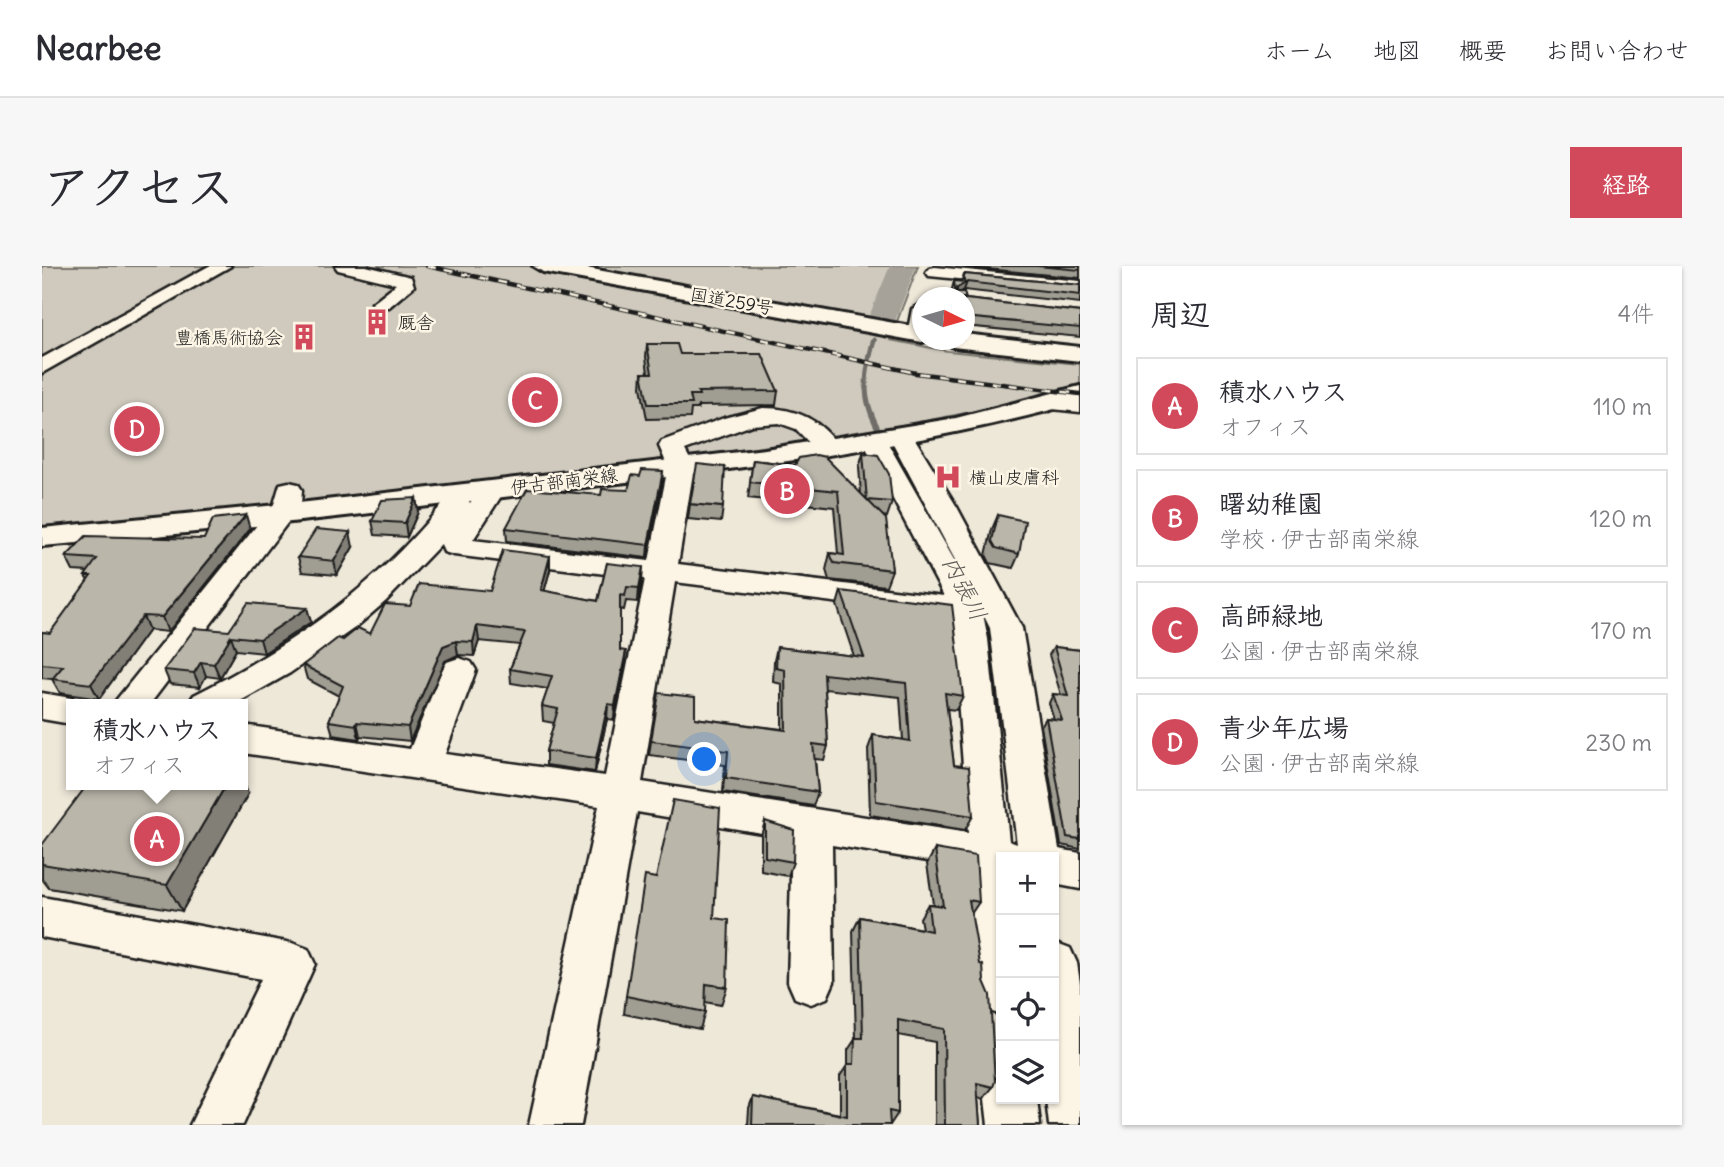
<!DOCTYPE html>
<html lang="ja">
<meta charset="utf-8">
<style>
body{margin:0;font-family:Delius,"Klee One",sans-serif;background:#f7f7f7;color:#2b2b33}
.controls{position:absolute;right:21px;bottom:21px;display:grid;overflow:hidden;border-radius:0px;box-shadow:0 2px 5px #0004}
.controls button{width:63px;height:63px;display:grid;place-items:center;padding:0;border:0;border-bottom:2px solid #e1e1e2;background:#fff;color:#2b2b33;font:35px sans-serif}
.compass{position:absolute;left:870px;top:21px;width:63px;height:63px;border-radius:50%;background:#fff;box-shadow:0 2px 5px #0004;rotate:95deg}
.you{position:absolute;left:663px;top:494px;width:24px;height:24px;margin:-18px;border:5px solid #fff;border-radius:50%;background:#1a73e8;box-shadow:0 0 0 10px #1a73e833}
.badge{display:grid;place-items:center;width:46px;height:46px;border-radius:50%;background:#d1495b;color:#fff;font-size:23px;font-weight:700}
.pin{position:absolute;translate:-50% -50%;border:4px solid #fff;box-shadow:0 2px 7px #0006}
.popup{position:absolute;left:24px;top:433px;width:182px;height:91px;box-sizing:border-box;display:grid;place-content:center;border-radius:0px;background:#fff;filter:drop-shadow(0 2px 5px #0005);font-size:23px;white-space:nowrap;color:#7c7c81}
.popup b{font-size:26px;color:#2b2b33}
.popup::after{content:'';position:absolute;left:50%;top:100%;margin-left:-14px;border:14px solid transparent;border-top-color:#fff}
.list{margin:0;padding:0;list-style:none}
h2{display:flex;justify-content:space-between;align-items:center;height:91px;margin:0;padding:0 28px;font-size:30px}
h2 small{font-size:23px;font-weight:400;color:#7c7c81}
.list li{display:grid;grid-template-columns:46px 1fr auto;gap:21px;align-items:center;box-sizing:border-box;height:98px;margin:0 14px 14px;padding:0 14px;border:2px solid #e1e1e2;border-radius:0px}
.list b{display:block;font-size:26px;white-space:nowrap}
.list p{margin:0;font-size:23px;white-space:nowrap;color:#7c7c81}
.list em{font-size:23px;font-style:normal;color:#7c7c81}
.icon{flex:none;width:38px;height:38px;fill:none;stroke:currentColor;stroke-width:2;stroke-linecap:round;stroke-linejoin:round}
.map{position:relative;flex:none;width:1038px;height:859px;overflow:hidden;border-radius:0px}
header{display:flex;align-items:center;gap:42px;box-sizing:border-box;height:98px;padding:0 35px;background:#fff;border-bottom:2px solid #e1e1e2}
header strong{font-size:33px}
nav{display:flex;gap:38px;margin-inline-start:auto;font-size:24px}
.intro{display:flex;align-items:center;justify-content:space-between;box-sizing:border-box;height:168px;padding:0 42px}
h1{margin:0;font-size:49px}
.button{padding:18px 32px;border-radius:0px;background:#d1495b;color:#fff;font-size:24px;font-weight:700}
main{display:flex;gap:42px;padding:0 42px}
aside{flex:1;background:#fff;border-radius:0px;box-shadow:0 2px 5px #0004}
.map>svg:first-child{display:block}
</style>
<header>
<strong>Nearbee</strong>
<nav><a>ホーム</a><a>地図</a><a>概要</a><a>お問い合わせ</a></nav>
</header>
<div class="intro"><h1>アクセス</h1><a class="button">経路</a></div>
<main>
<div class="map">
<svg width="1038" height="859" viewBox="0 0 1038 859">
<rect width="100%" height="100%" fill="#eee8d9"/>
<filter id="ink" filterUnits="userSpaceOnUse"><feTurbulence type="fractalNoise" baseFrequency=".0143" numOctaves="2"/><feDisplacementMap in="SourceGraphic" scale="14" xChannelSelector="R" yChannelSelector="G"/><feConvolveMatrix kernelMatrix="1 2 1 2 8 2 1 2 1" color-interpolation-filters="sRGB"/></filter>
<g filter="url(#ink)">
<path fill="#cfcabd" stroke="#76736c" stroke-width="2" d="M0,0H876L848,74L906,85L1038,98V121C844,171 647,191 448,214C299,230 150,252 0,260Z"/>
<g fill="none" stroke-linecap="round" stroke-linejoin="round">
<path fill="#6f6c67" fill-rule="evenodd" d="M832,71L835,73C830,91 825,110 827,129C831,156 851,182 864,205L861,207L858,205C845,182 825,156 822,129C820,110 825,91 829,73Z
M941,354L945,357L953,378L947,393L943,396L939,393L945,378L937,357Z"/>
<path fill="#a7a299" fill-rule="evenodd" d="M848,0H874L853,55L849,61L839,64L829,61L825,55Z"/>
<g stroke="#1c1c1c" stroke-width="5">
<path id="minor" d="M167,0H189L0,107V92Z
M293,0H324L369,11L372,20L347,41H333L330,37L354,18L296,4Z
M893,1L1038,15V25L887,10L884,6L887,2Z
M880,37L881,74L875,75L865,69L870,43Z
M1009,130L1038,132V146L1001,142L997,137L1001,132Z
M721,142C755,142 779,154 798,182L795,187H777L754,163L737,157L710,159L643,184L652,201L636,298L902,330L820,174L823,169H841L844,174L928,322L847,170L850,165H868L915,241L980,362L1017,583L1038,587V623L1012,618V591H959V749L942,743L935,727L928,602L790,579L792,716L785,732L769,738L753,732L746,716L750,572L595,546L539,859H487L557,540L201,487V459L368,483L400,404L405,396L417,392L429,396L434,404L403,488L563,510L603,313L412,289L402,286L399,278L344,335L314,361L248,407L193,438H146L152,429C251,379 336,320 405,232H425L428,237L441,218H459L463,224L431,274L607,295L626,201L617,180L620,175L682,152ZM633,316L910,351L926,567L600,516ZM941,348L948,362L975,578L967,575L946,373Z
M247,216L256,218L260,224L259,239L108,438H71L232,238L238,218Z
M0,427L29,432L43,438H29V458L0,453Z
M0,631L250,677L266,683L273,698L201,859H148L219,713L0,671Z
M1012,676L1028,682L1035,697L1038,717V859H1007L1004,833H1012Z
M959,811V833H995L998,859H946L943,833L951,815Z"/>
</g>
<g stroke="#1c1c1c" stroke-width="6">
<path id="major" d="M1038,120V136C870,183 699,202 527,223C351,245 176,266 0,280V262L266,236L723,183L914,152Z"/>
</g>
<g stroke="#1c1c1c" stroke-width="6">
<path id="highway" d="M491,0H533L880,62V74H888L880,76L501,6Z
M922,68L1038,81V95L911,81L900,74H922Z"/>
</g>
<use href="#minor" fill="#fcf5e5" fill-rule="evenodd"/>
<use href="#major" fill="#fcf5e5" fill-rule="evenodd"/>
<use href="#highway" fill="#fcf5e5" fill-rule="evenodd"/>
<g stroke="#1c1c1c" stroke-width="4.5">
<path id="rail" d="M385,0L874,107L1038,128"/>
</g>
<use href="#rail" stroke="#fcf5e5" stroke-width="2.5" stroke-dasharray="9" stroke-linecap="butt"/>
</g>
<path fill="#a09d92" stroke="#1c1c1c" stroke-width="2" d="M924,0H1038V12L924,1Z
M922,8L1038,19V37L922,24L919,26L924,33L1038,46V71L922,60V32H910V23L912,15L919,16Z
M605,78L638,88L736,125L734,139L656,140V143H649L648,152L605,153L599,121L600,107H606L604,91Z
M821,187L850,236L845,251L841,250L850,304L844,320L787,314L784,304L788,287L796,288L792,241L706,232L711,194L753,199L819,228L817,201Z
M620,217L605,292L465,275L464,262L559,229Z
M374,232L376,246L365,271L333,269L330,255Z
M648,238L681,241L679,256L646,253Z
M956,249L977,288L971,302L948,297L944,289L950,263Z
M208,263L126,366L107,364L57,433L18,427L10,413L0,412V366L8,367L46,315L43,310L46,306L31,305L24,291L162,273Z
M311,281L295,309L260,306L256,291Z
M508,290V304L502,325L556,335L565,297L600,315L596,336L584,335L582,344L578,343V384L583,399L572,454L565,453L553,506L504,499V485L512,457L501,455L500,440L506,423L469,417L468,403L478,379L437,375L432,390L416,389L403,395L368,475L318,470L317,473L291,469L287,455L297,430L265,413L261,399L301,374L328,368L368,340L448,325Z
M799,325L921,430L914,444L905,443L912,499L931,550L923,564L828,549L826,483L831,469L861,474L858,431L783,423L786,480L782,494L773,493L776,526L771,540L681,526L683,499L607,489L609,475L653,452L740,463V418L731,416L732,395L735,381L812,390L795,339Z
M265,342L269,356L222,387L194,384L178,412L164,410L158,421L128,418L122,404L187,365Z
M1012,381L1038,384V583L1019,579L999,460L1004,452L1012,453L1007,437L1011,428L1019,429L1007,389Z
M206,528L140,645L7,622L0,613V579Z
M723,555L751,596L746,610L719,605V570Z
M893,583L937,636L929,648L951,821L941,833L936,831L938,859H893V776L856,769V847L848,859H706L707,842L711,831L798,848V810L806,798V784L814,772L811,665L818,651L880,663L878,652L886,638H891L885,598Z
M672,652L685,721L679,739L663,736V746L658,763L582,748L584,730Z"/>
<path fill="#827f77" stroke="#1c1c1c" stroke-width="2" d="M925,16L922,24L914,29L915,22Z
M621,205L620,217L605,292L606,279Z
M374,232L376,246L365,271L363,257Z
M204,249L208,263L126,366L120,351Z
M308,266L311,281L295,309L292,295Z
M508,290V304L499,338V324Z
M601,301L600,315L596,336L597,322Z
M265,342L269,356L222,387L218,373Z
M101,350L107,364L57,433L49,418Z
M435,360L437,375L432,390L431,376Z
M189,370L194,384L178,412L172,398Z
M414,375L416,389L403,395L368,475L366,461L401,380Z
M584,385L583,399L572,454L573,439Z
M159,396L164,410L158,421L152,407Z
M566,438L565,453L553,506L554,492Z
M315,456L318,470L317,473L314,459Z
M201,514L206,528L140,645L125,619L184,519H201Z"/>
<path fill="#bab6aa" stroke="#1c1c1c" stroke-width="2" d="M995,0H1038V4Z
M922,8L1038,19V29L925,16L915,22V26H922L924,33L1038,46V62L922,51V32H914L912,15L922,16Z
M605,78H635L638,88H720L736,125L656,126L657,129H648L650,138H606L600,107H610Z
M821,187L836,189L847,208L850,236L825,234Z
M774,189L783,191L844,253L850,304L792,297L788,287L802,289L796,225L708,216L711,194L753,199L757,192Z
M655,198L683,201L681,241L648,238Z
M600,204L621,205L606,279L464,262L485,223L559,229L560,223L586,224L590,209L598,210Z
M374,232L363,257L330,255L340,234Z
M204,249L120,351L101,350L49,418L10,413L21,400L0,398V366L8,367L49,310H43L55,293L24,291L44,270L162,273L171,253Z
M956,249L983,255L977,288L954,282L950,275Z
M274,263L308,266L292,295L256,291Z
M461,284L508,290L499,324L556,335L565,297L601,301L597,322L585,321L583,330L578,329V384L584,385L573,439L566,438L554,492L504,485L516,443L500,440L510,410L468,403L483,366L435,360L431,376L414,375L401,380L366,461L315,456L314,459L287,455L301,420L261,399L296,372L301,374L316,362L328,368L343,338L368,340L377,318L448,325Z
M799,325L910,339L921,430L903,427L912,499L927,501L931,550L834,535L831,469L868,475L864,417L782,408L786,480L771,478L776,526L684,512L686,485L609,475L617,427L653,431V452L744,464L743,404L734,402L735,381L822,391Z
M206,337L265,342L218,373L189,370L172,398L159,396L152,407L122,404L153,362L187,365Z
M1012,381L1038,384V573L1025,571L1004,452L1020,454L1011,428L1026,430Z
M45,519H184L125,619L0,598V579Z
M631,534L678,542L672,652L687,654L685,721L664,718L663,746L584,730L603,610L614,612Z
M723,555L752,564L751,596L723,591Z
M893,583L934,590L937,636L927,634L938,698L941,699L942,715L948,729L953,815L951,821L935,817L938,859H903L902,763L856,754V847L847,845L848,859H710L711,831L805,850V798H812L813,772H821L818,651L889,665L886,638L901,640Z"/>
</g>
<defs>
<g id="building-bare" transform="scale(2.1)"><path d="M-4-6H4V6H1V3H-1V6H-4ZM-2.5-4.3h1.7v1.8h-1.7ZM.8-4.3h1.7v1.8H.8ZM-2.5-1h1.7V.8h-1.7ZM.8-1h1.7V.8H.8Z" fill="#d1495b" stroke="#fcf5e5" stroke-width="2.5" paint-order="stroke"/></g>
<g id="hospital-bare" transform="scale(2.1)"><path d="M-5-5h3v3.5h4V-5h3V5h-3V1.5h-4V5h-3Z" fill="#d1495b" stroke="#fcf5e5" stroke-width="2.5" paint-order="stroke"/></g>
</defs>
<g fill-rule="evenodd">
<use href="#building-bare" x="335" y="56"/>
<use href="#building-bare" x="262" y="71"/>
<use href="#hospital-bare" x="906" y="211"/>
</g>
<g text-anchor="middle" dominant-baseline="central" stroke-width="5" stroke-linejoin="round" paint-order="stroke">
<g font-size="18" fill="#1c1c1c" stroke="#fcf5e5">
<text transform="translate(690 35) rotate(10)">国道259号</text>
<text transform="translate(522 215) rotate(-7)">伊古部南栄線</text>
</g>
<g font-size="18" fill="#1c1c1c" stroke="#fcf5e5" text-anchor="start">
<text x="356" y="56">厩舎</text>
<text x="241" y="71" text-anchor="end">豊橋馬術協会</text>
<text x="927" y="211">横山皮膚科</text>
</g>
<g font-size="23" font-style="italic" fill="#5b5854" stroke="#fcf5e5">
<text transform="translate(923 322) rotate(63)">内張川</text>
</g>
</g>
</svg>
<div class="controls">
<button>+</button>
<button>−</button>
<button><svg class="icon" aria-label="locate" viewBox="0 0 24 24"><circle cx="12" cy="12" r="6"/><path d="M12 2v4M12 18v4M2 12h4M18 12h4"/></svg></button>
<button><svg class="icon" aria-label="layers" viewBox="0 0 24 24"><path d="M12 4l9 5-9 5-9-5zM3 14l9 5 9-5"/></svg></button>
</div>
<svg class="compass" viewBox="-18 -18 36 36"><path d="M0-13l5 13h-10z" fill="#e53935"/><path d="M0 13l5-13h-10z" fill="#7c7c81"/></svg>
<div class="you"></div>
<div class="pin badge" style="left:115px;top:573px">A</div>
<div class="popup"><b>積水ハウス</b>オフィス</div>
<div class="pin badge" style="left:745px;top:225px">B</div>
<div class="pin badge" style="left:493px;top:134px">C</div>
<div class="pin badge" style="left:95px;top:163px">D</div>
</div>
<aside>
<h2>周辺<small>4件</small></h2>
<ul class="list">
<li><span class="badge">A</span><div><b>積水ハウス</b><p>オフィス</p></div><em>110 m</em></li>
<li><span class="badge">B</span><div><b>曙幼稚園</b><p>学校 · 伊古部南栄線</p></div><em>120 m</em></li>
<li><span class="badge">C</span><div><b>高師緑地</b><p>公園 · 伊古部南栄線</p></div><em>170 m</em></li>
<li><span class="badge">D</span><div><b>青少年広場</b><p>公園 · 伊古部南栄線</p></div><em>230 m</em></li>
</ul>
</aside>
</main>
